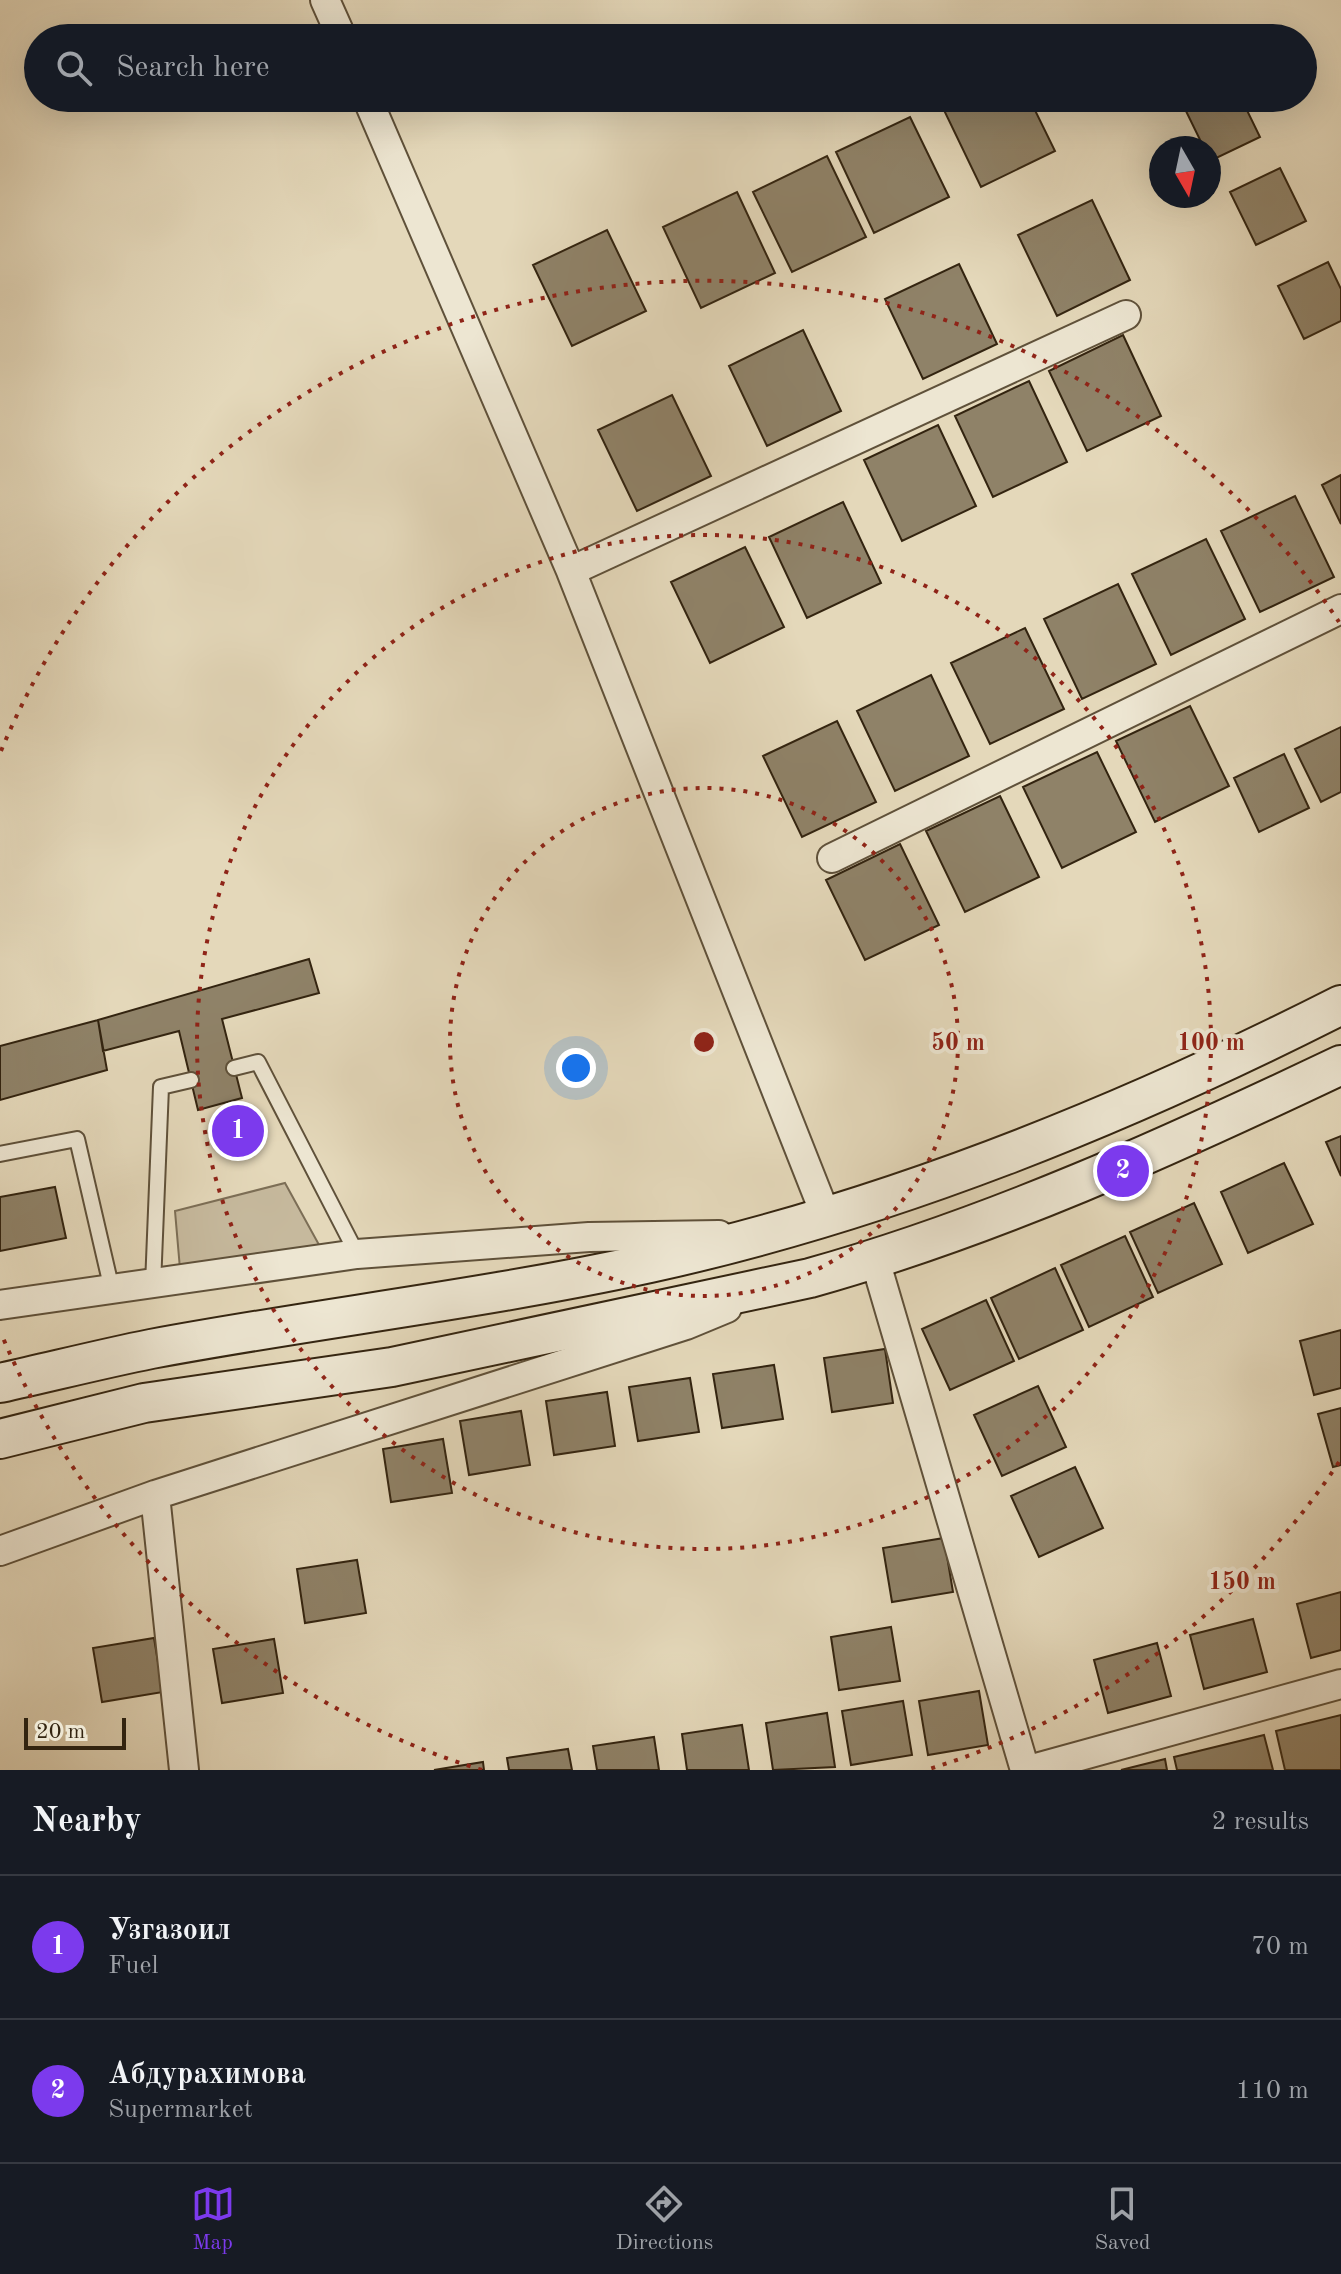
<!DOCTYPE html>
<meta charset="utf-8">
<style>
body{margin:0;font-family:"Old Standard TT",serif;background:#20242c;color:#f1f3f6}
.compass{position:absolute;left:1149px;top:136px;width:72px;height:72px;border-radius:50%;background:#171b24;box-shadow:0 8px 32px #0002;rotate:171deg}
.scale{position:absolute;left:24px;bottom:20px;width:102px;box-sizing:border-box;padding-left:8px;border:4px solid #332410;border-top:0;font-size:22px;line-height:28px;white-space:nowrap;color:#332410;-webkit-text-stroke:6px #ede6d2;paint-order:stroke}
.you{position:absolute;left:576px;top:1068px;width:28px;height:28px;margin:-20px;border:6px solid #fff;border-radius:50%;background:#1a73e8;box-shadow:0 0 0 12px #1a73e833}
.badge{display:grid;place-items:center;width:52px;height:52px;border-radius:50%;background:#7c3aed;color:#fff;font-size:26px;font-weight:700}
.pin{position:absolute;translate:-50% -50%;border:4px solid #fff;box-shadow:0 2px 8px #0006}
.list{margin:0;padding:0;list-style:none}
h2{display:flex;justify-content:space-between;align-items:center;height:104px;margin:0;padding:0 32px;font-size:34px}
h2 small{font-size:26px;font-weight:400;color:#9ea1a6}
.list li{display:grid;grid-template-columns:52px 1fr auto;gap:24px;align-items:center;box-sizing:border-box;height:144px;padding:0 32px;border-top:2px solid #363941}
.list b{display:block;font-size:30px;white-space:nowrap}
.list p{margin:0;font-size:26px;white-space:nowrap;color:#9ea1a6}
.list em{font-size:26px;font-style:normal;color:#9ea1a6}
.icon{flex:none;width:44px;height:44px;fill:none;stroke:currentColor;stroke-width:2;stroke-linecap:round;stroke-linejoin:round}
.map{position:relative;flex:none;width:1341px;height:1770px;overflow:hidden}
.search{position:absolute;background:#171b24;box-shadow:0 8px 32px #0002;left:24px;right:24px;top:24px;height:88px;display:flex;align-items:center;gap:20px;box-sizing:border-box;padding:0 28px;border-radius:44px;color:#9ea1a6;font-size:30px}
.sheet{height:392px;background:#171b24}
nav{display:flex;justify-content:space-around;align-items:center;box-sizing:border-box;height:112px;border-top:2px solid #363941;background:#171b24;font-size:22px;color:#9ea1a6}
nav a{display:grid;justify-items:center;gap:4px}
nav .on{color:#7c3aed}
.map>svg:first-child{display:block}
</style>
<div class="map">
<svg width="1341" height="1770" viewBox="0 0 1341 1770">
<rect width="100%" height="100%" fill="#e4d8ba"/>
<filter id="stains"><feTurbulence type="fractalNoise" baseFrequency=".0025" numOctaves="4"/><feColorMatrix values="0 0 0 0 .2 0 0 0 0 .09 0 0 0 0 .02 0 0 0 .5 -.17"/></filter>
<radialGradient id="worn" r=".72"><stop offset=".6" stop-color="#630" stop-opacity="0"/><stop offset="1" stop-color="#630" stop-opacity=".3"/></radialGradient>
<path fill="#c6b99d" stroke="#7c6e56" stroke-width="2" d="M285,1183L329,1263L182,1292L175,1211Z"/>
<path fill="#8f8268" stroke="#332410" stroke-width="2" d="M959,98H1029L1055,151L981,187L942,106Z
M1203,98H1241L1260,137L1210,161L1209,148H1204L1184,107Z
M910,117L949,197L874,233L836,152Z
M827,156L866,237L792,272L753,192Z
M1280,168L1306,221L1256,245L1230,192Z
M737,192L775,273L701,308L663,227Z
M1092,200L1130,280L1057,316L1018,235Z
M607,230L646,311L572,346L533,265Z
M1328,262L1341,289V321L1304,339L1278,286Z
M959,264L997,344L923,379L885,299Z
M803,330L841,411L767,446L729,366Z
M1123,335L1161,416L1087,451L1049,371Z
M1029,381L1067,462L993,497L955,416Z
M672,395L711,476L637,511L598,430Z
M938,425L976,506L902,541L864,460Z
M1341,475V524L1322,485Z
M1295,496L1334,577L1260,612L1221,531Z
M843,502L881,583L807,618L769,537Z
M1206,539L1245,619L1171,655L1132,574Z
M745,547L784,627L710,663L671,582Z
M1118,584L1156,664L1082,699L1044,619Z
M1025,628L1064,709L990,744L951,663Z
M931,675L969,756L895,791L857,711Z
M1190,706L1229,786L1155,822L1116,741Z
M837,721L876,802L802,837L763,756Z
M1341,727V792L1321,802L1295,749Z
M1097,752L1136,832L1062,868L1023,787Z
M1284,754L1309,808L1259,832L1234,778Z
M1000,796L1039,877L965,912L926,831Z
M900,844L939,925L865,960L826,880Z
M309,959L319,993L222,1019L242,1098L198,1110L179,1031L103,1051L98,1020Z
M98,1020L107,1070L0,1100V1046Z
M1341,1136V1176L1326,1142Z
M1284,1163L1313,1224L1248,1253L1221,1192Z
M55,1187L66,1238L0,1251V1197Z
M1194,1203L1222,1264L1158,1293L1130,1232Z
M1125,1236L1153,1297L1089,1327L1061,1265Z
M1055,1268L1083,1330L1019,1359L991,1298Z
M986,1300L1014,1361L950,1390L922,1329Z
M1341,1330V1388L1314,1395L1300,1341Z
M885,1349L893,1403L832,1412L824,1358Z
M774,1365L783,1419L722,1428L713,1374Z
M690,1378L699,1432L638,1441L629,1387Z
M1038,1386L1066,1447L1002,1476L974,1415Z
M607,1392L615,1446L554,1455L546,1401Z
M1341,1408V1465L1333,1467L1318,1414Z
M521,1411L530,1465L469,1475L460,1421Z
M443,1439L452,1493L391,1502L383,1449Z
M1075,1467L1103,1528L1039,1557L1011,1496Z
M944,1538L953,1592L892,1602L883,1548Z
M357,1560L366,1613L305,1623L297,1569Z
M1341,1592V1650L1311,1658L1297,1604Z
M1253,1619L1267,1672L1204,1689L1190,1635Z
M891,1627L900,1681L839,1690L831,1637Z
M154,1638L163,1692L102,1702L93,1648Z
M274,1639L283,1693L222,1703L213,1649Z
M1157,1643L1171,1696L1108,1713L1094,1660Z
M979,1691L988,1745L928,1755L919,1701Z
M903,1701L912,1755L851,1765L842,1711Z
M827,1713L835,1767L773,1770L766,1723Z
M1341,1715V1770H1285L1276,1731Z
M742,1725L749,1770H687L682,1734Z
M1264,1735L1273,1770H1177L1174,1757Z
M654,1737L659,1770H597L593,1746Z
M568,1749L572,1770H509L507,1758Z
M1165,1759L1167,1770H1121Z
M483,1762L484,1770H434Z"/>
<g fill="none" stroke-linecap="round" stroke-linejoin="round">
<g stroke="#5f513a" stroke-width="18">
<path id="lane" d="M234,1068L258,1062L357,1254
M0,1154L77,1139L112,1290
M153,1285L161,1087L191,1080"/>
</g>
<g stroke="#5f513a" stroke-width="32">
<path id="street" d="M325,0L342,38
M367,98L571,571L826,1216
M571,571L1126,315
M832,858L1341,609
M875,1260L1025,1770
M0,1305L357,1254L589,1237L719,1235
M155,1495L184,1770
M0,1551L155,1495L686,1325L727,1308
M1029,1770L1341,1684"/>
</g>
<g stroke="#332410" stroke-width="42">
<path id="secondary" d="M0,1383C50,1372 101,1359 151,1349C317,1318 485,1299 650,1263C891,1210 1122,1116 1341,1005
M0,1439L144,1403L392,1367L810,1278C995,1226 1168,1147 1341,1065"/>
</g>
<use href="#lane" stroke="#ede6d2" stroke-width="14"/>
<use href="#street" stroke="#ede6d2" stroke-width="28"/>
<use href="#secondary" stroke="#ede6d2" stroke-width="38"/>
</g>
<g fill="none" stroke="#8f2418" stroke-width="4" stroke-dasharray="4 8">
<circle cx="704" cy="1042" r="254"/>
<circle cx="704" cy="1042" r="507"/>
<path d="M1339 1462A761 761 0 0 1 926 1770M482 1770A761 761 0 0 1 1 1333M1 751A761 761 0 0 1 1339 622"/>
</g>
<circle cx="704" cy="1042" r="12" fill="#8f2418" stroke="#ede6d2" stroke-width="4"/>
<g font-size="24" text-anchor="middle" font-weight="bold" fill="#8f2418" stroke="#ede6d2" stroke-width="8" stroke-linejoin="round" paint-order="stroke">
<text x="958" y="1050">50 m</text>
<text x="1211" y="1050">100 m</text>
<text x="1242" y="1589">150 m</text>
</g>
<rect width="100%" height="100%" filter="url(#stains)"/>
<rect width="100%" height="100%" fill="url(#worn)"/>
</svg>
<svg class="compass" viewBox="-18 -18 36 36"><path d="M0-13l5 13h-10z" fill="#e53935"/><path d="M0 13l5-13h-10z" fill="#9ea1a6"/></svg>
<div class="scale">20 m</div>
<div class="you"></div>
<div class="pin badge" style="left:238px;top:1131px">1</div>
<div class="pin badge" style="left:1123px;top:1171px">2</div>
<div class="search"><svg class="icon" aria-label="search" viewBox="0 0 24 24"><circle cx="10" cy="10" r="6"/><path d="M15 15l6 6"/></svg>Search here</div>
</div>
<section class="sheet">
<h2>Nearby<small>2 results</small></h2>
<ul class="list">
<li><span class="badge">1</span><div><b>Узгазоил</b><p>Fuel</p></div><em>70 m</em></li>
<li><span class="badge">2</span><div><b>Абдурахимова</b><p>Supermarket</p></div><em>110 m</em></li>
</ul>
</section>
<nav>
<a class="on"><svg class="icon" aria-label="map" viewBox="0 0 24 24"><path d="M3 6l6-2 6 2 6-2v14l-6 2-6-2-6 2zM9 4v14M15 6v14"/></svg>Map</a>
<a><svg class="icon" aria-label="directions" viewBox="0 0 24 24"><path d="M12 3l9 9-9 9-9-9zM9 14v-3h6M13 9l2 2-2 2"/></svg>Directions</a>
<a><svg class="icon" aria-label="saved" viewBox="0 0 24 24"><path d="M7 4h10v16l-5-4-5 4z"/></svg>Saved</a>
</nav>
